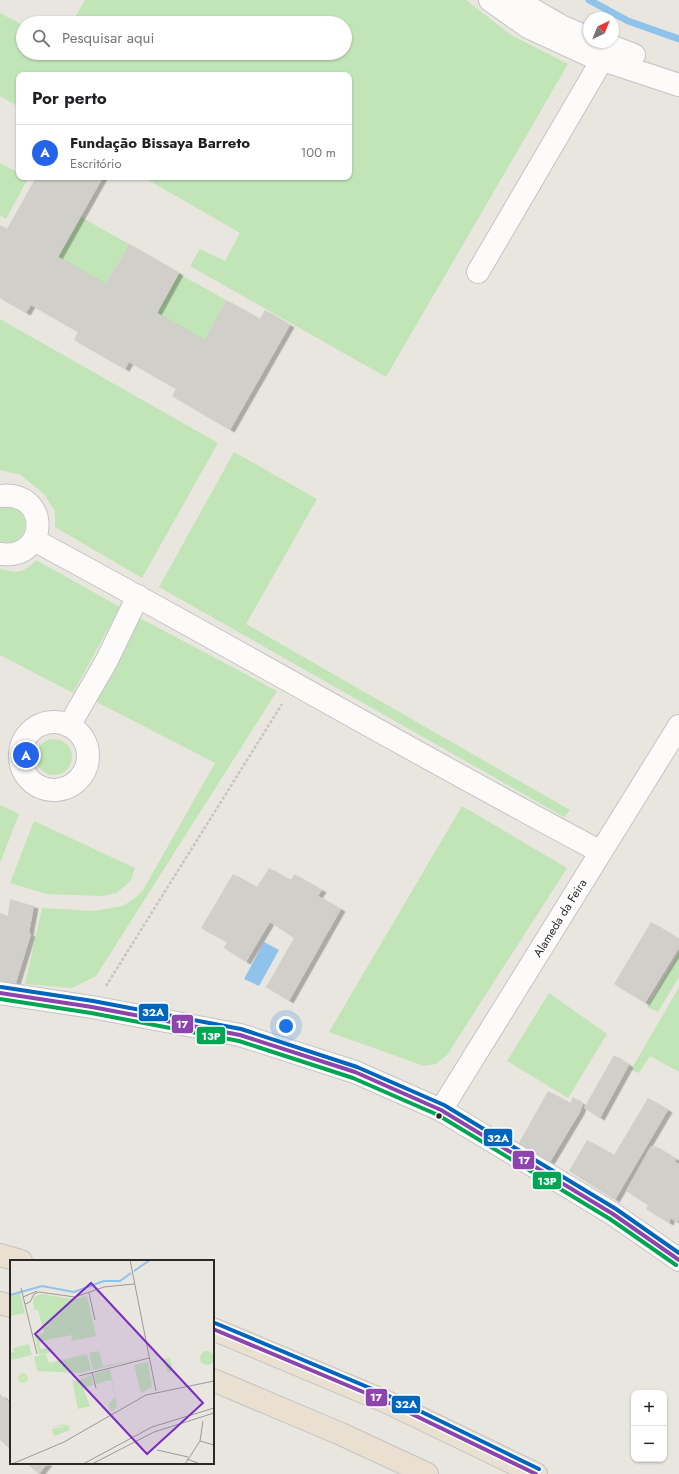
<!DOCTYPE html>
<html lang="pt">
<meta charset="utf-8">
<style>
body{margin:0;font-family:Jost,sans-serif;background:#f6f6f6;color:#202124}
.controls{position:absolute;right:12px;bottom:12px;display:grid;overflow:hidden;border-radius:8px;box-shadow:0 1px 3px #0004}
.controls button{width:36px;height:36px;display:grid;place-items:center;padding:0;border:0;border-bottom:1px solid #e0e0e0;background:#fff;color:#202124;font:20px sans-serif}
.compass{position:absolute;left:583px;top:12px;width:36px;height:36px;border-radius:50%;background:#fff;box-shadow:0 1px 3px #0004;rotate:43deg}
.you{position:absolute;left:286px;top:1026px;width:14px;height:14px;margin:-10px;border:3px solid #fff;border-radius:50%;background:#1a73e8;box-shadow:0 0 0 6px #1a73e833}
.badge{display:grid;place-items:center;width:26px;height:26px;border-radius:50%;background:#2563eb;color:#fff;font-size:13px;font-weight:700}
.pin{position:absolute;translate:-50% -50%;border:2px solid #fff;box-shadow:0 1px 4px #0006}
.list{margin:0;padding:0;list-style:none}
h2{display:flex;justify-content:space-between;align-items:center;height:52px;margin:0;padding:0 16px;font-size:17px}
h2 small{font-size:13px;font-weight:400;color:#757577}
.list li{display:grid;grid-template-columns:26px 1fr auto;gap:12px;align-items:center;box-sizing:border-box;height:56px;padding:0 16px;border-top:1px solid #e0e0e0}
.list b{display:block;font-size:15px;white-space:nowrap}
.list p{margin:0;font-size:13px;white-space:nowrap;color:#757577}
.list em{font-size:13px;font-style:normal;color:#757577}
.icon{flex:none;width:22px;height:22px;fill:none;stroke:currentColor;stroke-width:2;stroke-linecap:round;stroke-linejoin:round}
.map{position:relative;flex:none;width:679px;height:1474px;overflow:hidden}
.search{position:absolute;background:#fff;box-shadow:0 1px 3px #0004;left:16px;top:16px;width:336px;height:44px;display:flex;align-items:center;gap:10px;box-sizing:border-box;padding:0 14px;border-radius:22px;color:#757577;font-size:15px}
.panel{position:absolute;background:#fff;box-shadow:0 1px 3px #0004;left:16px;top:72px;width:336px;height:108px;border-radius:8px}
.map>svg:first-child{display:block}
</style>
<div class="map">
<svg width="679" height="1474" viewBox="0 0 679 1474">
<defs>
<filter id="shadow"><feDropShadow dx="4.5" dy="2.5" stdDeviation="0" flood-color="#0004"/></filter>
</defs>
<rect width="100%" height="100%" fill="#e8e6df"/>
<path fill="#c2e5b7" d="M85,0H466L511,35L568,64L386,377L190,266L200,249L225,261L240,233L143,177H349V75H19V107L0,96V13L23,25V53H345V23H72Z
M0,163L19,173V177L28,178L6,219L0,215Z
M81,217L129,244L106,284L58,257Z
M179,274L226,300L204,340L157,313Z
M0,319L218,443L142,578L55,527V511L44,494L21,475L0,470Z
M234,452L317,499L246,624L570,810L564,817L159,587Z
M5,507C36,507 29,551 0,541V508Z
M36,560L120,607L73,693L0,655V569C17,573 23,574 36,560Z
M138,617L277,691L96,976L72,988L25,984L42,908L92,911L123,906L135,898L143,890L215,763L93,700Z
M36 757a18 18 0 1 1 36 0a18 18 0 1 1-36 0Z
M0,805L19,814L0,863Z
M462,806L567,868L447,1055L436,1064L424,1066L329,1032Z
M34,821L135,868L131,880L126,885L116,893L102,896L47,894L10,883Z
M679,953V977L658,1012L647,1007Z
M679,987V1072L650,1056L639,1073L631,1070Z
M549,993L607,1034L568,1098L507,1061Z"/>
<path fill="#90c3ec" d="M264,942L279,950L259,986L244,979Z"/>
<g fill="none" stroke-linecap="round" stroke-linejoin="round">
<path stroke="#90c3ec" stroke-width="7" d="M589,0L628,21L679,39"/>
</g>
<path fill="#d1cfca" filter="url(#shadow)" d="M36,177H103L58,257L106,284L129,244L179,273L157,313L204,340L226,300L260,319L265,310L290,325L230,430L172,396L176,389L129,362L125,369L74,340L78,332L31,305L26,313L0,298V225L7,229Z
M269,868L291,880L294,874L322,890L318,896L341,909L289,1001L266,987L294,938L270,922L246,962L224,948L227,942L201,928L233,874L257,887Z
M10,899L34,906L29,933L31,934L15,986L0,982V913L8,916Z
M651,922L679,939V948L645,1003L614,984Z
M614,1055L629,1065L600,1118L584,1108Z
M548,1091L570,1103L573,1097L583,1104L580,1112L550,1162L519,1146L520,1141Z
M648,1098L668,1110L615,1200L569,1171L587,1140L614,1155Z
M651,1146L653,1148L655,1146L676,1159L675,1162L679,1164V1219L677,1223L671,1218L669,1223L646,1209L648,1205L626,1191Z
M0,1394L11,1404V1450L0,1440Z
M26,1463H48L39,1474Z"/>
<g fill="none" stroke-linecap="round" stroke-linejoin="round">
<g stroke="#c5c4c5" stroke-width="24">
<path id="minor" d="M490,0L528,27L591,56L679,85
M516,0L561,26L589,38
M600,42L634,55
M478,272L602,60
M0,496C51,490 49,561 0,554
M34,540C224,642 410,751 601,852
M20 756a34 34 0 1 1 68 0a34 34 0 1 1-68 0Z
M69,726L107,660L138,596
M0,993L92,1007L240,1035L355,1072L441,1110L613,1214L679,1260
M441,1110L679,726"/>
</g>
<g stroke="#c4c3c1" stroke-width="24">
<path id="highway" d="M0,1255L21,1261
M0,1303L11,1306
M213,1329L387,1402L536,1474
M213,1380L341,1434L427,1474"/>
</g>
<path stroke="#c6c5c4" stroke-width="2.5" stroke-dasharray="3 2" stroke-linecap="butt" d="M106,986L282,704"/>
<use href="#minor" stroke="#fcfbfa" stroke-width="22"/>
<use href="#highway" stroke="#e9e0d2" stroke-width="22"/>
<g stroke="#fff" stroke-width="7">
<path id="bus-1" d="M0,993L92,1007L240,1035L355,1072L441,1110L613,1214L679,1260
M213,1329L387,1402L536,1474"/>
</g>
<g stroke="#fff" stroke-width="7">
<path id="bus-2" d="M0,999L91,1013L239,1041L353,1078L438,1115L610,1219L676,1265"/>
</g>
<g stroke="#fff" stroke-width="7">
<path id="bus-3" d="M1,987L93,1001L241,1029L357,1067L444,1105L616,1209L679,1253
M215,1323L389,1396L539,1469"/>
</g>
<use href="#bus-1" stroke="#8e44ad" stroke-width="4"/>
<use href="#bus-2" stroke="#00a651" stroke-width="4"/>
<use href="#bus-3" stroke="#0065bd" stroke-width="4"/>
</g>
<circle fill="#292929" stroke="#fff" stroke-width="1.5" cx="439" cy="1116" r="3.5"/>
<g text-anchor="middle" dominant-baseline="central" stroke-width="4" stroke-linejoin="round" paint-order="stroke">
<g font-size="12" fill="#292929" stroke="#fff">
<text transform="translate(560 918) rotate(-58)">Alameda da Feira</text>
</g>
</g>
<g transform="translate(10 1260)">
<rect width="204" height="204" fill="#e8e6df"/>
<path d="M10,33L15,53L0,56V35ZM31,34L63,39L77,36L86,76L61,81L63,75L40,79L29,83L30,89L41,87L43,92L29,95L26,83H29L26,82L25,76L34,73L28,50H24L23,42L24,37ZM19,84L22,95L2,100L0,93L4,92L3,88ZM89,91L93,106L133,98L83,110L79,93ZM190 98a7 7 0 1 1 14 0a7 7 0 1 1-14 0ZM36,94L39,103L77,94L81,110L70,113L27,111L24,97ZM160,98L163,110L158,113L153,99ZM138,102L142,127L131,133L124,105ZM100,109L107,146L102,152L98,145L105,137L101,120L86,124L84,114ZM81,115L84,125L73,128L80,146L68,149L62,119L67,121ZM58,163L52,166L58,165L60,170L44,176L42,169L51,167L53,171L52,166L42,167Z" fill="#c2e5b7"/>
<path d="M8 118a5 5 0 1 1 10 0a5 5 0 1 1-10 0Z" fill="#cbe9b4"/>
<path fill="none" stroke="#90c3ec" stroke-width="2" d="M124,11L140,0M0,35L32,26L64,32L94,21H110L121,13"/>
<path fill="none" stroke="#9c9a96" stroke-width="1" d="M120,0L146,131M11,28L27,94M79,33L85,60M13,37L27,31M15,44L20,42L24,34L29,32L65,37L94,27L124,24M82,112L86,128M69,116L139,98M190,181L204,185M147,190L178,197M177,199L190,204M2,204L54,182L136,135L204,121M73,204L142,167L204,148M82,204L144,172L204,153M175,204L190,181L193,161"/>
<path fill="#7b2cbf" fill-opacity="0.15" stroke="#7b2cbf" stroke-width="2" d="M81,23L193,143L137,194L25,74Z"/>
<rect width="204" height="204" fill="none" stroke="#292929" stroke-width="2"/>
</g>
<g stroke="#fff" stroke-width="1.5">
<rect x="138" y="1003" width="31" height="19" rx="4" fill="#0065bd"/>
<rect x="171" y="1014" width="23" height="20" rx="4" fill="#8e44ad"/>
<rect x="196" y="1026" width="30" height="19" rx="4" fill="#00a651"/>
<rect x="483" y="1128" width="30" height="19" rx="4" fill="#0065bd"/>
<rect x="512" y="1150" width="23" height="20" rx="4" fill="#8e44ad"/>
<rect x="532" y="1171" width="30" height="19" rx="4" fill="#00a651"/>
<rect x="365" y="1388" width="23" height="19" rx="4" fill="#8e44ad"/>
<rect x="391" y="1395" width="30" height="19" rx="4" fill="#0065bd"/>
</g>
<g font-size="11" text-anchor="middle" font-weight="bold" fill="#fff">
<text x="153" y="1016">32A</text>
<text x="182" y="1028">17</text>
<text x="211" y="1040">13P</text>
<text x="498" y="1142">32A</text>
<text x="524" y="1164">17</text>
<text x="547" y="1185">13P</text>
<text x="376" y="1401">17</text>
<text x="406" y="1408">32A</text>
</g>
</svg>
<div class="controls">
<button>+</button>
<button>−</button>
</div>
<svg class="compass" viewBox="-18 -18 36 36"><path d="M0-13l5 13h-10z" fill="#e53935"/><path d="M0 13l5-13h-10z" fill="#757577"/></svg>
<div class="you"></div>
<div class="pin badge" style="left:26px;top:755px">A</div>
<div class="search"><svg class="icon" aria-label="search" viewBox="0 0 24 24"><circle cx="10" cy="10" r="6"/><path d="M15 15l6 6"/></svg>Pesquisar aqui</div>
<section class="panel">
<h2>Por perto<small></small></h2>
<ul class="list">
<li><span class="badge">A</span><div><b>Fundação Bissaya Barreto</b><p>Escritório</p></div><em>100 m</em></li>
</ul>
</section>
</div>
